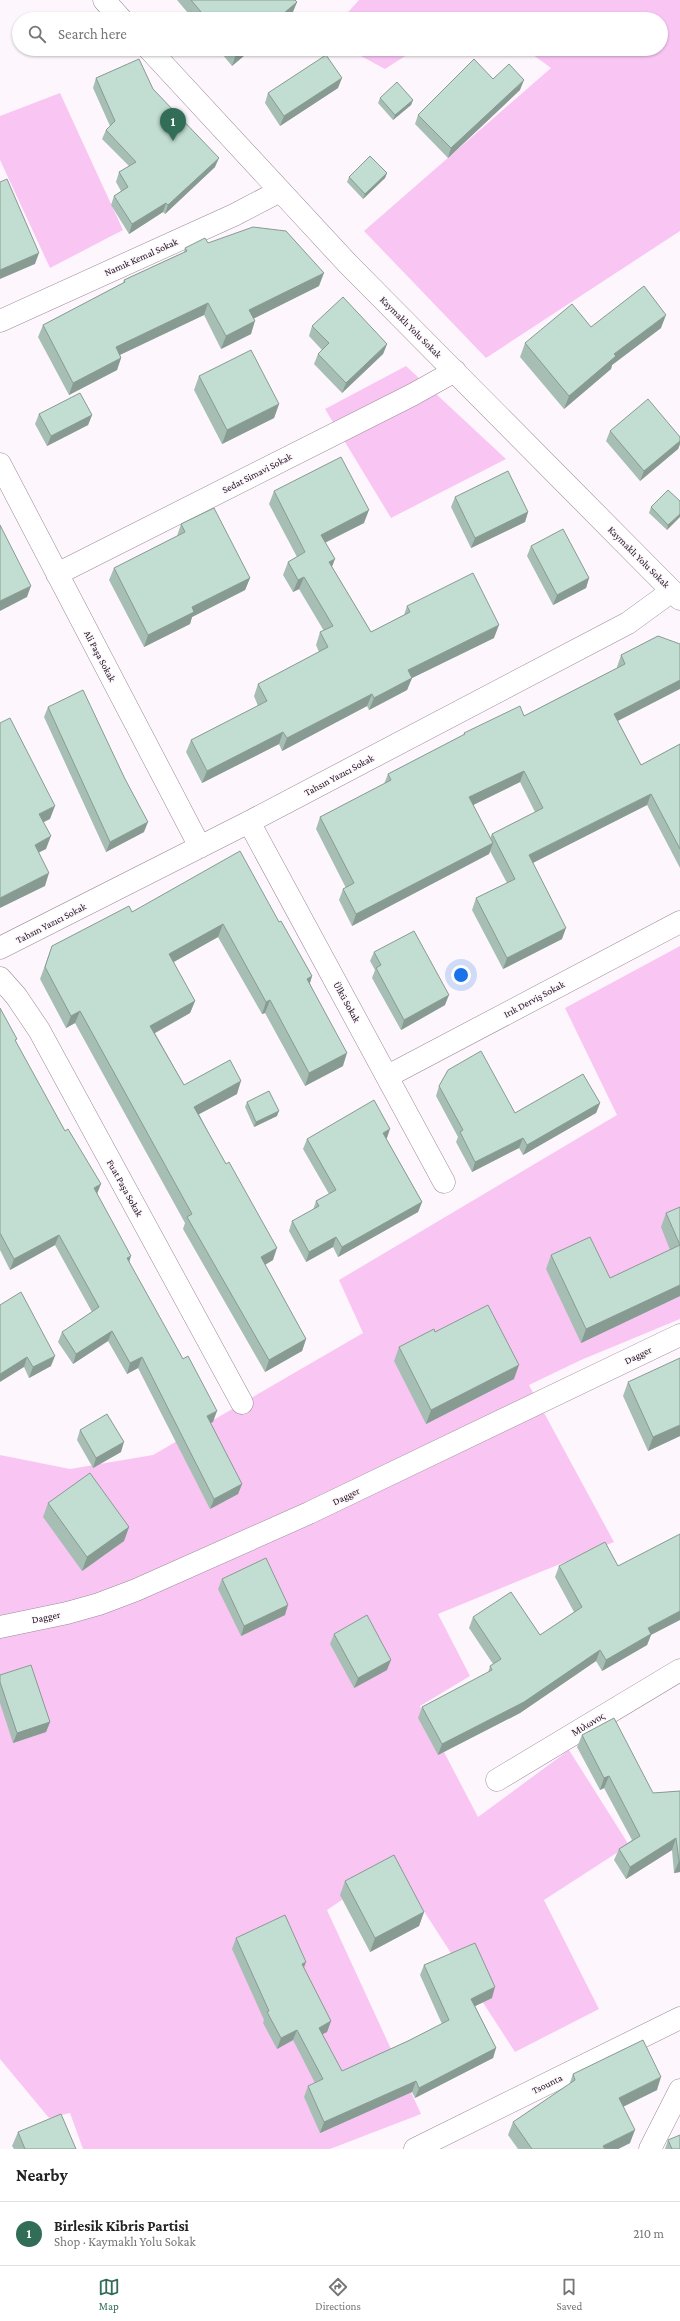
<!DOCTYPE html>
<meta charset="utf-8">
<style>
body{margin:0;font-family:"Crimson Pro",serif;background:#f2f2f2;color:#222}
.you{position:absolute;left:461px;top:975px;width:14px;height:14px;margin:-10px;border:3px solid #fff;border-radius:50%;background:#1a73e8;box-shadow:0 0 0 6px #1a73e833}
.badge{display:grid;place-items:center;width:26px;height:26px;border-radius:50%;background:#316d57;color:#fff;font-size:13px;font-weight:700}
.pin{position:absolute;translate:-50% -33px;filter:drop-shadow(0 1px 2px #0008)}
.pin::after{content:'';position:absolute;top:21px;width:14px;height:12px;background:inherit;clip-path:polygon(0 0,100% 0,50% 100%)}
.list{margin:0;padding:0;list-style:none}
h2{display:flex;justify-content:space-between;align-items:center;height:52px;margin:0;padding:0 16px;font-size:17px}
h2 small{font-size:13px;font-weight:400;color:#767676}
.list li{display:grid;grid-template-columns:26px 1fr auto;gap:12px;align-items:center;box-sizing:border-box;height:64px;padding:0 16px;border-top:1px solid #e0e0e0}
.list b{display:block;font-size:15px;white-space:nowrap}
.list p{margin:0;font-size:13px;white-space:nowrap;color:#767676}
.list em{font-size:13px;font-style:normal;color:#767676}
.icon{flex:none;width:22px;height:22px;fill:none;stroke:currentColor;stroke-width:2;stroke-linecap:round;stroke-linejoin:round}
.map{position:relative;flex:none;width:680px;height:2149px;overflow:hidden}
.search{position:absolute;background:#fff;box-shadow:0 1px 3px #0004;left:12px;right:12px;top:12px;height:44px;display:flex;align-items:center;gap:10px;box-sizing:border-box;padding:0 14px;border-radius:22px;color:#767676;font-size:15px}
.sheet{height:116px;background:#fff}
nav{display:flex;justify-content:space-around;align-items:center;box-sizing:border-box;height:56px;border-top:1px solid #e0e0e0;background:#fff;font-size:11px;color:#767676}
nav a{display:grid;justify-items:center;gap:2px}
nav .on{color:#316d57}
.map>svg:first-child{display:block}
</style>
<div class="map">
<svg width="680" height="2149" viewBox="0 0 680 2149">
<rect width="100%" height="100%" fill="#fef6fd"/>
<path fill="#f9c6f4" d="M359,0H680V231L486,358L364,231L551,68L525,49H661V19H483L473,12L462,19H342Z
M348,49H416L385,69Z
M60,93L123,230L50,268L0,160V116Z
M406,366L506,459L391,518L325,409Z
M680,946V1319L581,1360L529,1385L614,1542L438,1614L470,1676L420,1706L478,1817L569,1750L629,1845L544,1900L599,2009L515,2052L394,1865L327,1910L421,2114L330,2149H83L70,2113L49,2118L0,2059V1455L70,1469L153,1455L363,1333L339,1280L617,1115L565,1008Z"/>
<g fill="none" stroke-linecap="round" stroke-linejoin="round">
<g stroke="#9b8898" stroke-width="23">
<path id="minor" d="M104,0L121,19
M149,49L348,264L680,599
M0,321L234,215L280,191
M0,464L200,847
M57,574L412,395L455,371
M249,822L444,1182
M0,948L249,822L628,623L672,591
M0,978L16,996L39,1030L242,1403
M388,1076L680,922
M0,1627L67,1613L99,1604L136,1590L309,1513L680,1335
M497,1780L680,1670
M415,2149L680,2018
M650,2149L680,2090"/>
</g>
<use href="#minor" stroke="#fff" stroke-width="22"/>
</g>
<path fill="#a7beb4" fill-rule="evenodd" d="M177,0H295L297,2L292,14L287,19H193Z
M218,49H252L232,66Z
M96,78L153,89L215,167L165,214L163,212L129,234L111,205L114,196L121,191L116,182L119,172L129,166L102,139L106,130L110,126L93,88Z
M493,79L520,90L448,158L415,124L418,115Z
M338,88L280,126L265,103L268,93Z
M380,98L413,100L411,105L393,120L378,103Z
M387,173L385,178L363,199L347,182L349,177Z
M208,243L319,286L254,318L251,334L221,349L204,315L120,355L121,358L117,370L69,395L38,337L43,325L123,283L124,280L184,252L185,248Z
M312,326L387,344L383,354L342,393L314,364L318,354L322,350L309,336Z
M591,327L661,328L612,365L611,369L564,409L520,357L525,343Z
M199,376L279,404L274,418L222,444L194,390Z
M39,414L92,415L88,425L47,446L35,424Z
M610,431L680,437V444L678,449L640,481L606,441Z
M274,491L364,523L325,543L332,567L371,632L404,615L407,606L494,638L412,678L407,690L369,710L367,706L282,751L279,744L202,783L186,752L191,740L258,706L254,696L258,684L319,652L316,645L320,632L324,631L299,589L293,592L283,575L288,562L297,557L269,504Z
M455,497L528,512L525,522L471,548L451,507Z
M680,501L667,530L649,513L651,507Z
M181,524L250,578L245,590L192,617L190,624L144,647L109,580L114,568L177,536Z
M531,546L589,578L586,588L553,605L527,556Z
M658,636L618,721L641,765L680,744V868L647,805L532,863L562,939L503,969L472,910L476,898L507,883L490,851L489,854L352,926L339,900L343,889L346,888L316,829L320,817L384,784L388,774L463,735L464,733L524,716L617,668V667L621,655ZM520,782L535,812L492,834L490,838L473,805Z
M48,707L144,832L106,852L44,717Z
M132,912L279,922L312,976L310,983L343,1066L305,1086L265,1013L262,1014L218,937L173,962L195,1001L190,1013L155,1033L184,1085L237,1094L199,1114L273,1260L265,1265L306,1339L302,1351L265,1372L183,1229L185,1223L75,1023L66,1028L40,979L52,946Z
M374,952L445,1005L401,1030L372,978L375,970L370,961Z
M0,1008L16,1042L97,1194L129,1262L213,1422L210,1423L242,1484L238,1494L210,1509L138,1368L127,1374L108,1341L73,1364L58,1342L62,1332L92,1312L55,1245L10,1270L0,1250Z
M439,1086L515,1113L600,1103L596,1113L523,1155L519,1148L472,1172L456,1142L458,1137L436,1096Z
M247,1102L277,1116L254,1127L245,1107Z
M386,1138L422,1202L418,1212L338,1257L333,1247L306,1262L289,1231L292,1221L313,1210L316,1201L329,1194L303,1149L307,1139Z
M680,1207V1296L581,1343L546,1269L551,1255L610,1278L670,1250L661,1227L666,1213Z
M0,1305L51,1366L29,1378L24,1367Z
M435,1332L514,1379L426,1424L394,1361L399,1347Z
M628,1382L680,1436L648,1451L623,1396Z
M80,1430L121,1452L93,1468L77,1440Z
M48,1503L129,1527L124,1541L82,1571L43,1517Z
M559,1566L651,1635L647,1645L602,1671L596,1661L520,1713L438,1755L418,1718L422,1707L488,1673L490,1666L493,1664L469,1628L473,1617L540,1635L574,1612L555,1577Z
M222,1579L285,1615L241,1636L218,1589Z
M334,1634L387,1670L354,1688L330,1644Z
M0,1682L50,1722L46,1732L13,1743L0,1703Z
M582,1735L653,1793L680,1791V1872L674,1873L672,1850L626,1879L614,1860L619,1849L632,1840L604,1788L600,1790L577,1747Z
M345,1881L424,1912L419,1926L370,1952L340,1895Z
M236,1938L304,1968L331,2021L327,2032L322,2034L342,2071L408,2041L442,2024L420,1975L424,1965L492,1998L475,2006L496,2048L493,2058L415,2098L412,2092L320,2133L304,2097L308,2086L315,2083L293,2040L277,2049L263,2023L264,2020L232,1949Z
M573,2074L657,2090L623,2107L630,2143L618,2149H518L508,2135L513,2122L569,2085Z
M18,2132L76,2149H14L12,2146Z
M668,2140L680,2149H665Z"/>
<path fill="#889b92" d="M297,2L292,14L287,19H277Z
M242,49H252L232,66L236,54Z
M342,78L338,88L280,126L284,116Z
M524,80L520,90L448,158L451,148Z
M413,100L411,105L393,120L395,115Z
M219,158L215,167L165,214L168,205Z
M387,173L385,178L363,199L365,194Z
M166,203L163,212L129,234L132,224Z
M39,253L35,264L0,279V270Z
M324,273L319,286L245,323L249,310Z
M208,303L204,315L111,359L116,347Z
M666,315L661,328L612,365L611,369L564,409L569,396L614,354Z
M255,321L251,334L221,349L226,336Z
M387,344L383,354L342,393L346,383Z
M121,358L117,370L69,395L73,383Z
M279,404L274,418L222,444L227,430Z
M92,415L88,425L47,446L51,436Z
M680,441V444L678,449L640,481L644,471Z
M369,510L364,523L316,547L321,535Z
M528,512L525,522L471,548L475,538Z
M680,514V517L667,530L668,525Z
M335,559L330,572L329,562Z
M304,577L299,589L293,592L298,580Z
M250,578L245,590L192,617L190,624L144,647L148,635L192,607Z
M589,578L586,588L553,605L557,595Z
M31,586L27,597L0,611V601Z
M499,625L494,638L412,678L407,690L369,710L374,698L408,670Z
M680,680V689L610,725L614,714Z
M372,694L367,706L282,751L287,738Z
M283,732L279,744L202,783L207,771Z
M524,771L520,782L465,809L469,797Z
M651,794L647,805L525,867L529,855Z
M55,806L50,819L34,827L39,814Z
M148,822L144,832L106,852L110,842Z
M51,836L46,849L30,857L35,845Z
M493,843L489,854L352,926L356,914Z
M49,873L45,886L0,908V898Z
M223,924L218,937L165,967L169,954Z
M566,928L562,939L503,969L507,958Z
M312,976L308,989L307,979Z
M449,995L445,1005L401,1030L404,1020Z
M270,1000L265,1013L262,1014L266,1002Z
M195,1001L190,1013L146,1038L150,1026Z
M80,1011L75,1023L66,1028L71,1016Z
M347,1053L343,1066L305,1086L309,1073Z
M241,1081L237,1094L190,1119L194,1107Z
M600,1103L596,1113L523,1155L527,1145Z
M279,1111L277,1116L254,1127L256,1122Z
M390,1129L387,1138L380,1142L383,1133Z
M523,1138L519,1148L472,1172L475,1162Z
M101,1184L97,1194L94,1188Z
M422,1202L418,1212L338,1257L342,1247Z
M59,1235L55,1245L10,1270L14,1259Z
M336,1237L333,1247L306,1262L309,1252Z
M277,1248L273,1260L256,1270L261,1257Z
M131,1256L128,1266L127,1258Z
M680,1285V1296L581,1343L586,1329Z
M112,1331L108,1341L73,1364L76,1354Z
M306,1339L302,1351L265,1372L269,1360Z
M55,1356L51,1366L29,1378L33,1367Z
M27,1357L24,1367L0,1382V1374Z
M142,1357L138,1368L127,1374L130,1363Z
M519,1365L514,1379L426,1424L431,1410Z
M217,1411L213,1422L203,1427L207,1416Z
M680,1425V1436L648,1451L653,1437Z
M124,1442L121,1452L93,1468L96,1458Z
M242,1484L238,1494L210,1509L214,1499Z
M129,1527L124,1541L82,1571L87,1557Z
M288,1605L285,1615L241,1636L244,1626Z
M680,1611V1620L651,1635L647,1645L602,1671L606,1660L648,1628Z
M600,1650L596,1661L520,1713L438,1755L442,1744Z
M391,1660L387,1670L354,1688L358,1678Z
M50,1722L46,1732L13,1743L17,1733Z
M609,1776L604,1788L600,1790L604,1778Z
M676,1838L672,1850L626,1879L630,1867Z
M679,1861H680V1872L674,1873Z
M424,1912L419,1926L370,1952L375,1938Z
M306,1962L302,1973V1964Z
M495,1987L492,1998L467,2010L471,1999Z
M331,2021L327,2032L315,2038L319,2028Z
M297,2030L293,2040L277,2049L281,2038Z
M496,2048L493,2058L415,2098L419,2088Z
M661,2077L657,2090L614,2111L619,2098Z
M416,2081L412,2092L320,2133L324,2122Z
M635,2130L630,2143L618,2149H602L603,2146Z"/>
<path fill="#c2ddd1" stroke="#889b92" d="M191,0H295L297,2L277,19H207Z
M232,49H242L236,54Z
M326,55L342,78L284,116L268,93Z
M139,59L153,89L219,158L168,205L166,203L132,224L114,196L128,187L119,172L136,162L106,130L115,121L96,78Z
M474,59L493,79L509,64L524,80L451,148L418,115Z
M397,82L413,100L395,115L380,98Z
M370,156L387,173L365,194L349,177Z
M7,179L39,253L0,270V182Z
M253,227L286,231L324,273L249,310L255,321L226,336L208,303L116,347L121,358L73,383L43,325L125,282L124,280L187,251L185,248L205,238L208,243Z
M644,286L666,315L614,354L616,356L569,396L525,343L572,304L591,327Z
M343,297L387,344L346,383L318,354L329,343L312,326Z
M251,350L279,404L227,430L199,376Z
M80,393L92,415L51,436L39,414Z
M648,399L680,437V441L644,471L610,431Z
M341,457L369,510L321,535L335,559L329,562L371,632L410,612L407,606L473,573L499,625L408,670L412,678L374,698L372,694L287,738L283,732L207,771L191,740L267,701L258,684L328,647L320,632L333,626L304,577L298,580L288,562L305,552L274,491Z
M508,471L528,512L475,538L455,497Z
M668,490L680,501V514L668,525L651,507Z
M214,508L250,578L192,607L194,612L148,635L114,568L185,532L181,524Z
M0,525L31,586L0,601Z
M563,529L589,578L557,595L531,546Z
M658,636L680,644V680L614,714L641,765L680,744V849L651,794L529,855L566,928L507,958L476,898L515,879L492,834L543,808L524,771L469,797L493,843L356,914L343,889L354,883L320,817L391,780L388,774L465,734L464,733L520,706L524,716L625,664L621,655Z
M83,690L125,779L148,822L110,842L48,707Z
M10,718L55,806L39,814L51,836L35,845L49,873L0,898V723Z
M240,851L279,922L281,921L312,976L307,979L347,1053L309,1073L270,1000L266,1002L223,924L169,954L195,1001L150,1026L184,1085L230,1060L241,1081L194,1107L226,1164L229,1162L277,1248L261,1257L306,1339L269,1360L187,1217L192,1214L80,1011L71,1016L45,967L52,946L129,906L132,912Z
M414,931L449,995L404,1020L376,968L381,965L374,952Z
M0,1008L17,1039L15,1040L65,1131L68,1129L101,1184L94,1188L131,1256L127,1258L183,1359L188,1356L217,1411L207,1416L242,1484L214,1499L142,1357L130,1363L112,1331L76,1354L62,1332L99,1307L59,1235L14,1259L0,1233Z
M481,1051L515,1113L583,1074L600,1103L527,1145L523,1138L475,1162L460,1132L463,1130L439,1086L448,1070Z
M269,1091L279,1111L256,1122L247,1102Z
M374,1100L390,1129L383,1133L422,1202L342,1247L336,1237L309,1252L292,1221L319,1206L316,1201L336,1190L307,1139Z
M680,1207V1285L586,1329L551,1255L590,1237L610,1278L680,1245L666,1213Z
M21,1292L55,1356L33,1367L27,1357L0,1374V1305Z
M488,1305L519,1365L431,1410L399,1347L434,1329L435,1332Z
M680,1358V1425L653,1437L628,1382Z
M107,1414L124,1442L96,1458L80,1430Z
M90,1473L129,1527L87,1557L48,1503Z
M680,1534V1611L648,1628L651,1634L606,1660L600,1650L524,1702L442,1744L422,1707L492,1670L490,1666L501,1659L473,1617L511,1592L540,1635L582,1607L559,1566L605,1542L618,1566Z
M266,1558L288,1605L244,1626L222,1579Z
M367,1615L391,1660L358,1678L334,1634Z
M31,1665L50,1722L17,1733L0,1682V1675Z
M614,1718L653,1793L680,1791V1861H679L676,1838L630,1867L619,1849L640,1836L609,1776L604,1778L582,1735Z
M394,1855L424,1912L375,1938L345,1881Z
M285,1915L306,1962L302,1964L331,2021L319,2028L342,2071L408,2041L449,2020L424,1965L475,1943L495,1987L471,1999L496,2048L419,2088L416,2081L324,2122L308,2086L323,2079L297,2030L281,2038L267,2012L269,2011L236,1938Z
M643,2040L661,2077L619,2098L635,2130L603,2146L605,2149H532L513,2122L575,2080L573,2074Z
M61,2114L76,2149H25L18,2132Z
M680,2135V2149H672L668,2140Z"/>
<g text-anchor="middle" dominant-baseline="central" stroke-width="3" stroke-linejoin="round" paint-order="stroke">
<g font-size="10" fill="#191319" stroke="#fef6fd">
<text transform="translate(141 257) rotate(-24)">Namık Kemal Sokak</text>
<text transform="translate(411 327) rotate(45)">Kaymaklı Yolu Sokak</text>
<text transform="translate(257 473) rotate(-27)">Sedat Simavi Sokak</text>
<text transform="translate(639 557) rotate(45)">Kaymaklı Yolu Sokak</text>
<text transform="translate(100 656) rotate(62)">Ali Paşa Sokak</text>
<text transform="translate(339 775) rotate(-28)">Tahsın Yazıcı Sokak</text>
<text transform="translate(51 923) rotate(-27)">Tahsın Yazıcı Sokak</text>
<text transform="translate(534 999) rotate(-28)">Irık Derviş Sokak</text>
<text transform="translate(347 1002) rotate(61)">Ülkü Sokak</text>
<text transform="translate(125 1188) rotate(61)">Fuat Paşa Sokak</text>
<text transform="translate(638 1355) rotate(-26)">Dagger</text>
<text transform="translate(346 1496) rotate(-26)">Dagger</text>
<text transform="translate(46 1617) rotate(-11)">Dagger</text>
<text transform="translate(588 1724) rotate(-31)">Μιλωνος</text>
<text transform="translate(547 2084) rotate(-26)">Tsounta</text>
</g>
</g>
</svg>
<div class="you"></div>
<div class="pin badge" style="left:173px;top:141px">1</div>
<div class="search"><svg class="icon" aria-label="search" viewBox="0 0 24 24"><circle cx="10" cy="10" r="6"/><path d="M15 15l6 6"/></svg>Search here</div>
</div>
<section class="sheet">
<h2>Nearby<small></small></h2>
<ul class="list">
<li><span class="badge">1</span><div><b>Birlesik Kibris Partisi</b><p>Shop · Kaymaklı Yolu Sokak</p></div><em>210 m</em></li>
</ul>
</section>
<nav>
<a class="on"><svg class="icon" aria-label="map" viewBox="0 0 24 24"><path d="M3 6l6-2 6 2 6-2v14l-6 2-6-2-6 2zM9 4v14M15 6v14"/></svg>Map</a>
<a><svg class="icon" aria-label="directions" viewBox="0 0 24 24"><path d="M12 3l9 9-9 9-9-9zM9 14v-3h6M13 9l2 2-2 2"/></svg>Directions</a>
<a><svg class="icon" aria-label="saved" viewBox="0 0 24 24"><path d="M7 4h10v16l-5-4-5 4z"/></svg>Saved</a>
</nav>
